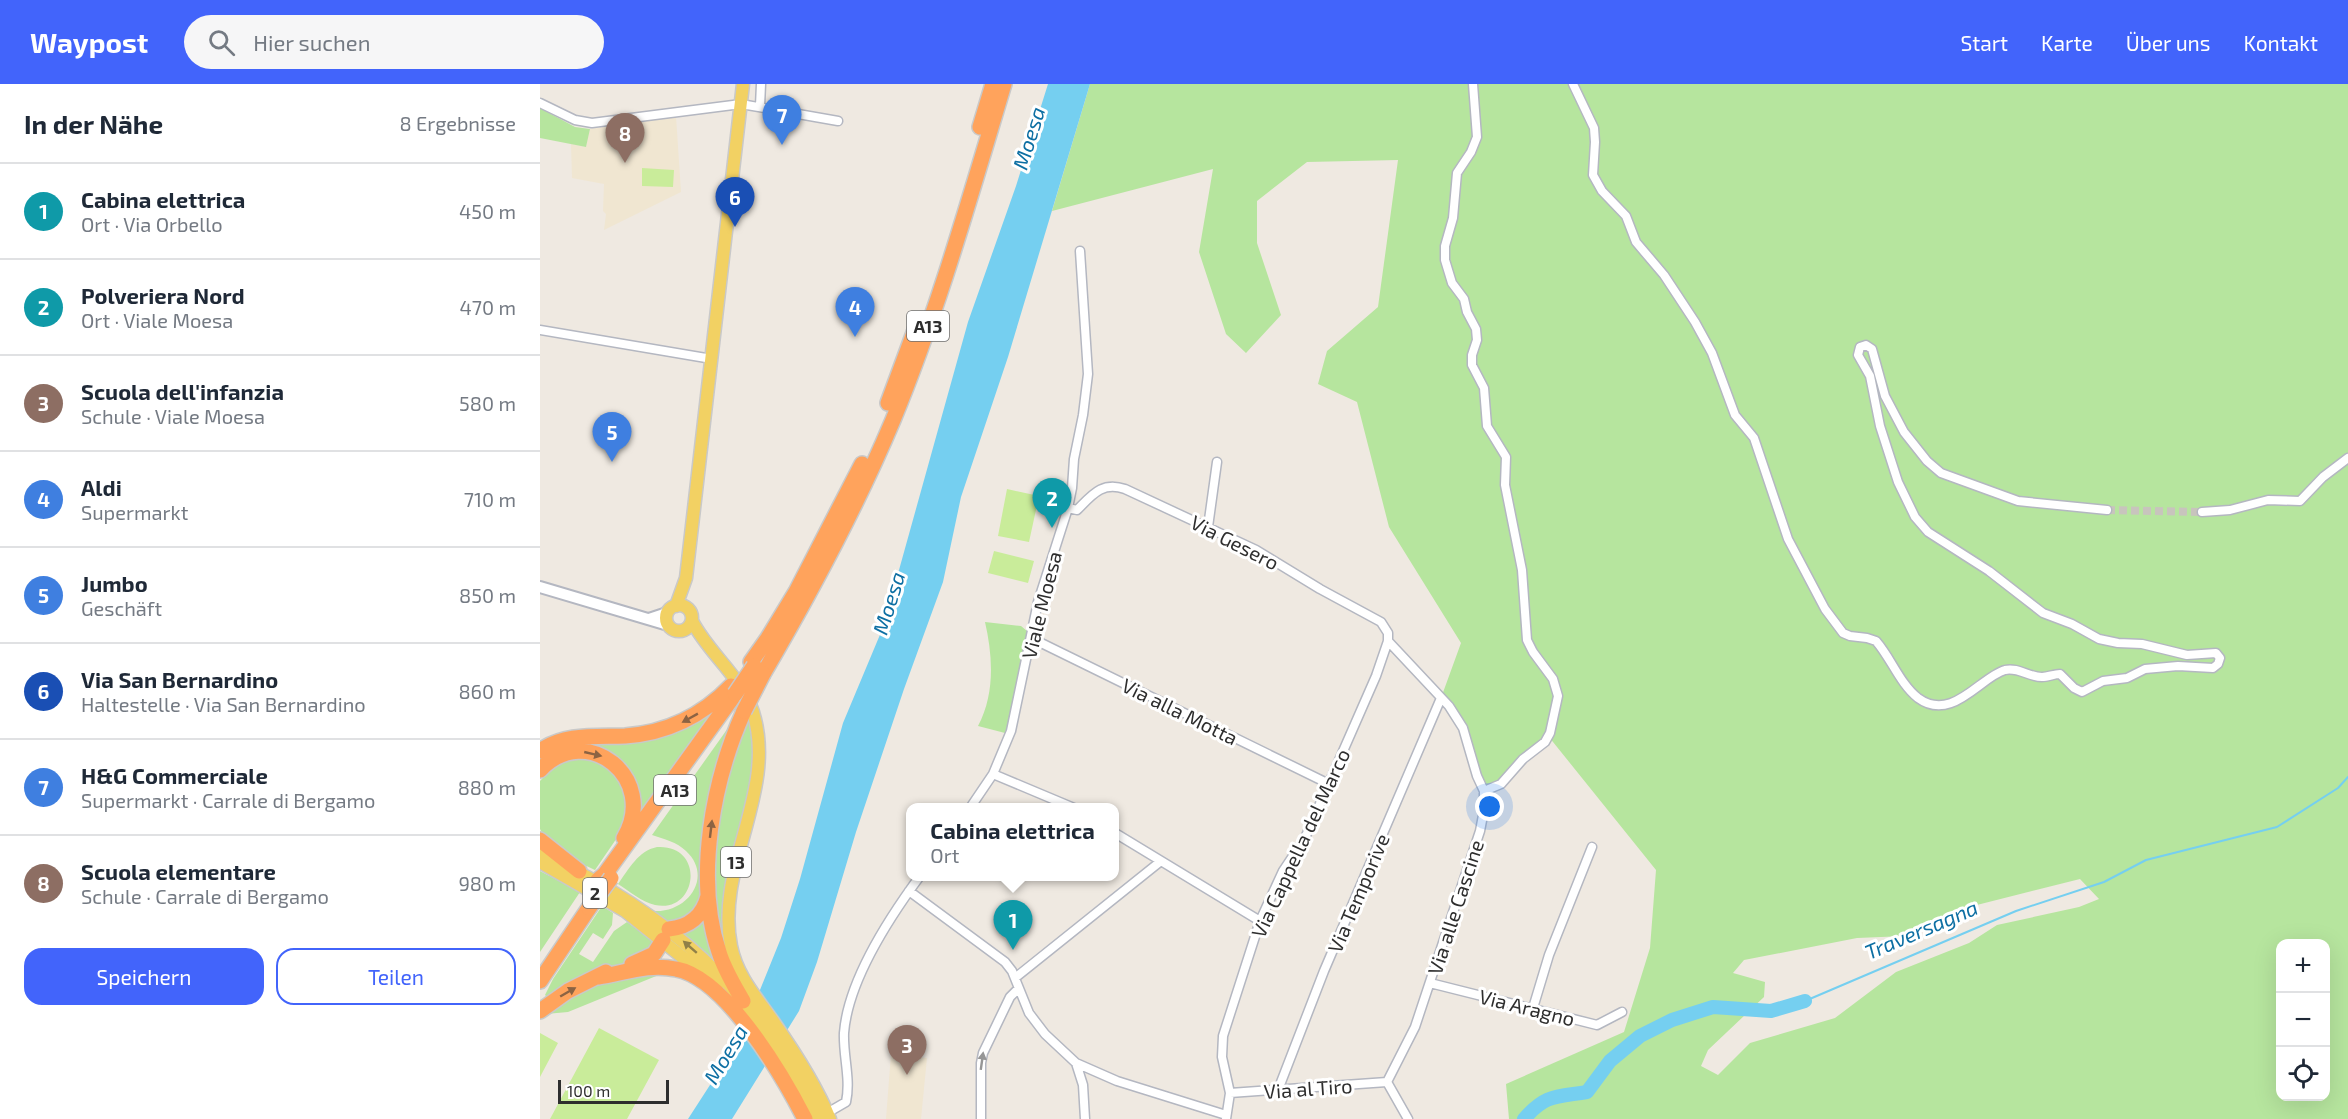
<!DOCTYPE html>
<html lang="de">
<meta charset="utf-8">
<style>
body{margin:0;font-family:"Exo 2",sans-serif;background:#f6f6f7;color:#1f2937}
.controls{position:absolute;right:18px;bottom:18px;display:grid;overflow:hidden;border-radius:12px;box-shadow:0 6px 24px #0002}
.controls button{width:54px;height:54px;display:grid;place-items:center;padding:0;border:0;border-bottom:2px solid #e0e1e3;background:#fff;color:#1f2937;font:30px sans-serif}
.scale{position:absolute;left:18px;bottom:15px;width:111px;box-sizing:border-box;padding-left:6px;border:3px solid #2e2e2e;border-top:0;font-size:16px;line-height:21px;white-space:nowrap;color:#2e2e2e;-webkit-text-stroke:4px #fff;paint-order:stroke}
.you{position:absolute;left:950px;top:723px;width:21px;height:21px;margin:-15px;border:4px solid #fff;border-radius:50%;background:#1a73e8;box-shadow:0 0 0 9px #1a73e833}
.badge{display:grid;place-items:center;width:39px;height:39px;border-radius:50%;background:#4264fb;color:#fff;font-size:20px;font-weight:700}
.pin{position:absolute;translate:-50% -50px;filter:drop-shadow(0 2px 3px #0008)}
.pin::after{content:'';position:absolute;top:32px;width:21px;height:18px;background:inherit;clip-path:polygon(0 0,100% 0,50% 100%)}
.popup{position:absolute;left:366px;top:719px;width:213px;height:78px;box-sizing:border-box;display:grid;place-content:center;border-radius:12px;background:#fff;filter:drop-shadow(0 2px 4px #0005);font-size:20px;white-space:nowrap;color:#747a83}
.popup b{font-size:22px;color:#1f2937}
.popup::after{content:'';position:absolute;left:50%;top:100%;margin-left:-12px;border:12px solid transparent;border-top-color:#fff}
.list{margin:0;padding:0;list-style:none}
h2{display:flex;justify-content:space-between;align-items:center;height:78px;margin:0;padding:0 24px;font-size:26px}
h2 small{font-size:20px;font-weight:400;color:#747a83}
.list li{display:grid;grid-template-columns:39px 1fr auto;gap:18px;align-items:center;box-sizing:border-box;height:96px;padding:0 24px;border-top:2px solid #e0e1e3}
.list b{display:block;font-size:22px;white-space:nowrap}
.list p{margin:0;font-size:20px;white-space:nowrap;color:#747a83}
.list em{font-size:20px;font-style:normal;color:#747a83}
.actions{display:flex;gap:12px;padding:18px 24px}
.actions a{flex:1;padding:14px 0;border:2px solid #4264fb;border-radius:18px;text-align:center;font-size:21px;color:#4264fb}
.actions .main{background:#4264fb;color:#fff}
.icon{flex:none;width:33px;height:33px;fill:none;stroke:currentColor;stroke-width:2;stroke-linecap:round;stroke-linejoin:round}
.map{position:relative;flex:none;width:1808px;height:1035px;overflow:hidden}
header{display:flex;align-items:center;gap:36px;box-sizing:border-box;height:84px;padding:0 30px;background:#4264fb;color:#fff}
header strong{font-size:28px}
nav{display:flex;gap:33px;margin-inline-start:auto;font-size:21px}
.search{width:420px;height:54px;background:#f6f6f7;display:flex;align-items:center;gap:15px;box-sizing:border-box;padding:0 21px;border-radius:33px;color:#747a83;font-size:22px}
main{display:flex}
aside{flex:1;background:#fff}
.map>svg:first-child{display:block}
</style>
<header>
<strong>Waypost</strong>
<div class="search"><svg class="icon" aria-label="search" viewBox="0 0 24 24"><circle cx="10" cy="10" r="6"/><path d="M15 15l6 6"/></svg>Hier suchen</div>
<nav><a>Start</a><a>Karte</a><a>Über uns</a><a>Kontakt</a></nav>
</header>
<main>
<aside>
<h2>In der Nähe<small>8 Ergebnisse</small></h2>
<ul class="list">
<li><span class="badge" style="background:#0f9aa8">1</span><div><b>Cabina elettrica</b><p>Ort · Via Orbello</p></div><em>450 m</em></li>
<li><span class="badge" style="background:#0f9aa8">2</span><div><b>Polveriera Nord</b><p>Ort · Viale Moesa</p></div><em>470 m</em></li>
<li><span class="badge" style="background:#8d6e63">3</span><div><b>Scuola dell'infanzia</b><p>Schule · Viale Moesa</p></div><em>580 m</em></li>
<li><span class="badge" style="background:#3f7fe0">4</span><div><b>Aldi</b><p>Supermarkt</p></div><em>710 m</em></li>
<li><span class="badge" style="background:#3f7fe0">5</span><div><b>Jumbo</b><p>Geschäft</p></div><em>850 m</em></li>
<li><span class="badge" style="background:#1a4fb4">6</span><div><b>Via San Bernardino</b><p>Haltestelle · Via San Bernardino</p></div><em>860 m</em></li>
<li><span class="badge" style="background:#3f7fe0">7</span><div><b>H&amp;G Commerciale</b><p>Supermarkt · Carrale di Bergamo</p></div><em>880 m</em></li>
<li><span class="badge" style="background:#8d6e63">8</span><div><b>Scuola elementare</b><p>Schule · Carrale di Bergamo</p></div><em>980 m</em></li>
</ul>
<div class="actions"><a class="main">Speichern</a><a>Teilen</a></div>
</aside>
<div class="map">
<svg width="1808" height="1035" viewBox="0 0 1808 1035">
<rect width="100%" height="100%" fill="#efe9e1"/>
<path fill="#f0e6d1" d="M136,32L141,108L64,146L66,130L63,127L64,100L32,94L31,60L46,63L50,45Z
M351,970L387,974L381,1035H346Z"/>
<path fill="#b6e59e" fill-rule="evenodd" d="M550,0H1808V1035H969L966,1000L1084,948L1110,864L1116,786L1009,653L968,693L944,707L923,644L901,614L921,559L849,443L817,318L778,300L787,267L838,223L858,76L767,78L717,117V159L741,231L706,269L686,250L659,168L673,85L512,127ZM1540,795L1559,815L1539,823L1457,841L1429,859L1356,888L1295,934L1210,959L1178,991L1161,982L1168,966L1224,913L1225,898L1193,889L1204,876L1317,854L1365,852L1425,824ZM1740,860H1786V1012H1740Z
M0,24L35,43L50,45L46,63L0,54Z
M445,538L481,542L487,547L472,625L465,649L438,642C455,610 453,573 445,538Z
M175,625L97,735L98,725L64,669L0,681V674L41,658Z
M198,630L164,805L157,826L131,841L114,827C147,829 174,793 146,767C137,758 124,755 112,751Z
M208,633C227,687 190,757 184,812C182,831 183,847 186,866C168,826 174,750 183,707C188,682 199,657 208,633Z
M34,674L60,678L82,698L88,723L81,748L55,786L40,779L3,750L0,745V697L15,681Z
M117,763C166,760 158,830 115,821C102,818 89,807 78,800C89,785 98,767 117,763Z
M0,787L40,808L0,868Z
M62,822L73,829L72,841L63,855L53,849L39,870L53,878L74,847L87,838L116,859L106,872L70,884L7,913L5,911L13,895Z
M163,831L182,885L139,848Z
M126,888L28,928L6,930L17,921L62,897Z"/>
<path fill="#c9ec9a" d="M102,84L134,86L133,103L102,102Z
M467,405L499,412L489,458L458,452Z
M454,467L494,477L488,499L448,489Z
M59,944L119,976L87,1035H10Z
M0,949L18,959L0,993Z"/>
<path fill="#75cff0" d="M508,0H550L468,273L421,413L403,498L364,605L316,748L277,878L259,927L192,1035H148L201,953L241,854L260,795L303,639L352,522L359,486L428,238L476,102Z"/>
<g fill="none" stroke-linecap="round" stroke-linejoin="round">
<path stroke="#75cff0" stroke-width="2" d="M1265,917L1476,827L1564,798L1606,776L1737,743L1798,704L1808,693"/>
<path stroke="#75cff0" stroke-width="14" d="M984,1035C1006,1010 1016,1013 1047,1008L1070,977L1100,952L1132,936L1173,923L1231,927L1265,917"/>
<path stroke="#c8c4bd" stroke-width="8" stroke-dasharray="8 4" stroke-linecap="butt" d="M1567,426L1662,428"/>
<g stroke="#b4b7c1" stroke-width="11">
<path id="minor" d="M933,0L937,53L931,68L917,89L913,134L905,162V176L912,199L924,215L927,228L936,245L937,256L932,271V281L944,304L947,342L966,373L965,401L982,486L987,556L993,568L1013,595L1018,612L1010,649L1005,658L983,675L961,700L944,707
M1033,0L1054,44L1055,58L1053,91L1062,107L1086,132L1096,158L1124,191L1155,238L1172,269L1195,331L1214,354L1248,455L1285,525L1303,549L1310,552L1327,554L1336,557C1351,574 1360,600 1378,614C1412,639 1440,593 1465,586C1478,583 1489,593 1502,593C1508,593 1514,590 1520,590L1534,604L1542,608L1563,597L1587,594L1605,585L1638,582L1673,584L1678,580L1680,574L1676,569L1647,571L1602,560L1578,559L1559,555L1532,540L1503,529L1449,487L1388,448L1375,433L1358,398L1340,342L1330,292L1318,271L1320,263L1326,261L1332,265L1345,312L1364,348L1387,377L1401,389L1478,417L1567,426
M0,19L35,36L52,39L201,20L298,37
M220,22L221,0
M0,246L172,275
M528,424L537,426C552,411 562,397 585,405L716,466L780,505L841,538L848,549V557L836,592L765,754L743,787L720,837L683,952L682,973L690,1009L686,1035
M1662,428L1690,426L1728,416L1760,417L1783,393L1808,374
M668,443L677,378
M491,554L789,700
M453,690L534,724
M430,724L453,690L471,647L498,518L528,424L532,404L534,375L543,331L548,290L540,167
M575,749L720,837
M369,807L465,878L472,887L489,929L505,950L536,979L577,997L686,1031
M475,894L621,777
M890,899L1057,941L1082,928
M993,924L1009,871L1052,763
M536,979L543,1001L545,1035
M847,998L875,943L940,747L944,726V707L937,692L923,644L909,622L848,557
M847,998L868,1035
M738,1006L784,887L901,614
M690,1009L847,998
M287,1029L306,1018C311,995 303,972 304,949C308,897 349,834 380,792
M441,1035V979L443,969L470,913L478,905"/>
</g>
<g stroke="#b4b7c1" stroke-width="14">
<path id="tertiary" d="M0,503L128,541
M109,535L127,529"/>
</g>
<g stroke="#c9c9c9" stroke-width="15">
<path id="primary" d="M126 534a13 13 0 1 1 26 0a13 13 0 1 1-26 0Z
M136,522L146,494L203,0
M152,537C169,570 201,592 213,628C238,707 175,783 191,862C197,893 218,915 235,940C256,970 276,1001 290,1035
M0,769C127,829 218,906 278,1035
M0,778L85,827L177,901"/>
</g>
<g stroke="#c9c9c9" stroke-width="18">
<path id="motorway" d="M440,43L453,0
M348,319L378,238
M211,578L228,554L256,508L322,380
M223,590C271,508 316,424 353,336C398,227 430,113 464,0
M0,667C25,649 56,653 85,652C127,649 162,632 191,602
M0,686C47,636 119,695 84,754
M0,756L39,787
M58,796L65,790L195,610
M129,845C149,843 163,832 168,812
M92,880L114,870L123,856
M58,893C84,889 109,879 136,885C186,894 243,992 265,1035
M0,897L49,824
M203,917C194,901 184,885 179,868C154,794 173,696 204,627
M0,927L28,907L66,888"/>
</g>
<use href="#minor" stroke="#fff" stroke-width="8"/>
<use href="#tertiary" stroke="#fff" stroke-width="10"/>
<use href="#primary" stroke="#f2d163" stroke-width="12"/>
<use href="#motorway" stroke="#ffa35c" stroke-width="15"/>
<g stroke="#c9c9c9" stroke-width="18" stroke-linecap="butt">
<path id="motorway-bridge" d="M195,610L214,582
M204,627L223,590
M49,824L71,794"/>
</g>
<use href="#motorway-bridge" stroke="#ffa35c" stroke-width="15"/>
</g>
<defs><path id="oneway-solid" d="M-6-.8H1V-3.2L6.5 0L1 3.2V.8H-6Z" transform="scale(1.5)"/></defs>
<g fill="#8c6343">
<use href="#oneway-solid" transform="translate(150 634) rotate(151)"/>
<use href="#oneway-solid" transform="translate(53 670) rotate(13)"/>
<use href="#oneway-solid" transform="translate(171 745) rotate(-83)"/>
<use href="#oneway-solid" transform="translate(28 908) rotate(-30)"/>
</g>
<use fill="#908048" href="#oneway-solid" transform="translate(150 863) rotate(-139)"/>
<use fill="#969696" href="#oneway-solid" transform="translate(442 977) rotate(-82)"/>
<g text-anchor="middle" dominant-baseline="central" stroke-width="6" stroke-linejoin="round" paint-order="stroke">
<g fill="#fff" stroke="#6d6d6d" stroke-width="1.5">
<rect x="367" y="227" width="42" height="30" rx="4.5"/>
<rect x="114" y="691" width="42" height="30" rx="4.5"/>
<rect x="181" y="763" width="30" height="30" rx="4.5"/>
<rect x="43" y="794" width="24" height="30" rx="4.5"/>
</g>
<g font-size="18" font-weight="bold" fill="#2e2e2e">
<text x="388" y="242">A13</text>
<text x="135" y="706">A13</text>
<text x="196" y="778">13</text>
<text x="55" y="809">2</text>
</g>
<g font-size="20" fill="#2e2e2e" stroke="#fff">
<text transform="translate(695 458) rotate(27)">Via Gesero</text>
<text transform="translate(501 521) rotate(-76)">Viale Moesa</text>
<text transform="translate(640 627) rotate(26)">Via alla Motta</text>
<text transform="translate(760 759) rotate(-65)">Via Cappella del Marco</text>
<text transform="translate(818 809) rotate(-67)">Via Temporive</text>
<text transform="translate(915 823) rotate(-72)">Via alle Cascine</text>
<text transform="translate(987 923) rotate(14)">Via Aragno</text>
<text transform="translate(768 1004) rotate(-4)">Via al Tiro</text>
</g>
<g font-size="21" font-style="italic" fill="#0d6fa3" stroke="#fff">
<text transform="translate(488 54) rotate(-73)">Moesa</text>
<text transform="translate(348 519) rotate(-73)">Moesa</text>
<text transform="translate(1381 845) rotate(-23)">Traversagna</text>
<text transform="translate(185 970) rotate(-59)">Moesa</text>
</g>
</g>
</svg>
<div class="controls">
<button>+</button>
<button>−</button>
<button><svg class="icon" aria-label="locate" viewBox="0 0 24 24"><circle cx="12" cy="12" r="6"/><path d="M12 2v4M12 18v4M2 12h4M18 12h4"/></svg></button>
</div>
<div class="scale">100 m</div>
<div class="you"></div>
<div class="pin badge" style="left:473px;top:866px;background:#0f9aa8">1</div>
<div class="popup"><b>Cabina elettrica</b>Ort</div>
<div class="pin badge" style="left:512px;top:444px;background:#0f9aa8">2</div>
<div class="pin badge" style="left:367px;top:991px;background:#8d6e63">3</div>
<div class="pin badge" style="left:315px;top:253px;background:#3f7fe0">4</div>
<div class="pin badge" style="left:72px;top:378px;background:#3f7fe0">5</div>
<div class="pin badge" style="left:195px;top:143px;background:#1a4fb4">6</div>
<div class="pin badge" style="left:242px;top:61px;background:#3f7fe0">7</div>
<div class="pin badge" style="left:85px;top:79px;background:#8d6e63">8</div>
</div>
</main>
